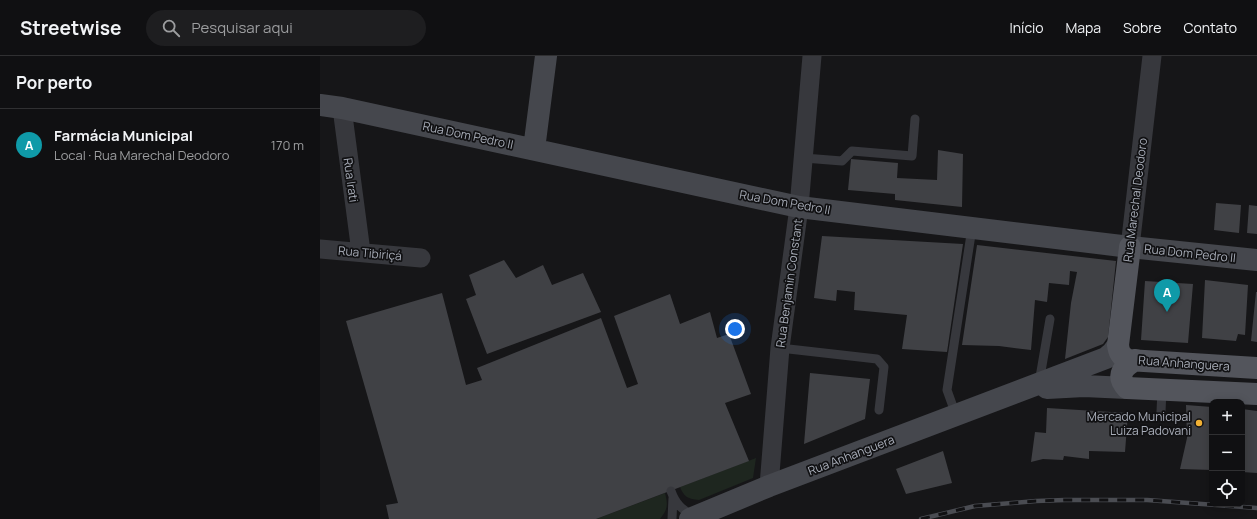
<!DOCTYPE html>
<html lang="pt">
<meta charset="utf-8">
<style>
body{margin:0;font-family:Manrope,sans-serif;background:#1e1e20;color:#f1f3f6}
.controls{position:absolute;right:12px;bottom:12px;display:grid;overflow:hidden;border-radius:8px;box-shadow:0 2px 10px #0003}
.controls button{width:36px;height:36px;display:grid;place-items:center;padding:0;border:0;border-bottom:1px solid #303032;background:#101012;color:#f1f3f6;font:20px sans-serif}
.you{position:absolute;left:415px;top:273px;width:14px;height:14px;margin:-10px;border:3px solid #fff;border-radius:50%;background:#1a73e8;box-shadow:0 0 0 6px #1a73e833}
.badge{display:grid;place-items:center;width:26px;height:26px;border-radius:50%;background:#f2b134;color:#fff;font-size:13px;font-weight:700}
.pin{position:absolute;translate:-50% -33px;filter:drop-shadow(0 1px 2px #0008)}
.pin::after{content:'';position:absolute;top:21px;width:14px;height:12px;background:inherit;clip-path:polygon(0 0,100% 0,50% 100%)}
.list{margin:0;padding:0;list-style:none}
h2{display:flex;justify-content:space-between;align-items:center;height:52px;margin:0;padding:0 16px;font-size:17px}
h2 small{font-size:13px;font-weight:400;color:#9c9d9f}
.list li{display:grid;grid-template-columns:26px 1fr auto;gap:12px;align-items:center;box-sizing:border-box;height:72px;padding:0 16px;border-top:1px solid #303032}
.list b{display:block;font-size:15px;white-space:nowrap}
.list p{margin:0;font-size:13px;white-space:nowrap;color:#9c9d9f}
.list em{font-size:13px;font-style:normal;color:#9c9d9f}
.icon{flex:none;width:22px;height:22px;fill:none;stroke:currentColor;stroke-width:2;stroke-linecap:round;stroke-linejoin:round}
.map{position:relative;flex:none;width:937px;height:463px;overflow:hidden}
header{display:flex;align-items:center;gap:24px;box-sizing:border-box;height:56px;padding:0 20px;background:#101012;border-bottom:1px solid #303032}
header strong{font-size:19px}
nav{display:flex;gap:22px;margin-inline-start:auto;font-size:14px}
.search{width:280px;height:36px;background:#1e1e20;display:flex;align-items:center;gap:10px;box-sizing:border-box;padding:0 14px;border-radius:22px;color:#9c9d9f;font-size:15px}
main{display:flex}
aside{flex:1;background:#101012}
.map>svg:first-child{display:block}
</style>
<header>
<strong>Streetwise</strong>
<div class="search"><svg class="icon" aria-label="search" viewBox="0 0 24 24"><circle cx="10" cy="10" r="6"/><path d="M15 15l6 6"/></svg>Pesquisar aqui</div>
<nav><a>Início</a><a>Mapa</a><a>Sobre</a><a>Contato</a></nav>
</header>
<main>
<aside>
<h2>Por perto<small></small></h2>
<ul class="list">
<li><span class="badge" style="background:#0f9aa8">A</span><div><b>Farmácia Municipal</b><p>Local · Rua Marechal Deodoro</p></div><em>170 m</em></li>
</ul>
</aside>
<div class="map">
<svg width="937" height="463" viewBox="0 0 937 463">
<rect width="100%" height="100%" fill="#161618"/>
<path fill="#1e261f" d="M436,402L433,422L379,444C368,443 364,441 360,431Z
M345,437C348,449 348,453 340,463H276Z"/>
<path fill="#404145" d="M618,94L643,98L642,151L575,144V138L528,134L531,103L578,107L577,122L617,124Z
M896,147L921,149L919,177L894,174Z
M929,149L937,150V178L927,177Z
M502,180L643,188L627,296L582,293L587,259L534,254L535,236L517,234L516,245L494,242Z
M657,189L796,205L788,281L783,288L745,303L751,247L757,216L750,215L749,229L729,227L727,246L715,244L711,294L679,290L642,289Z
M184,204L196,222L223,209L232,229L263,217L281,256L167,298L146,243L156,239L149,219Z
M885,224L928,229L925,279L918,278L916,285L882,282Z
M825,225L873,228L868,287L821,284Z
M936,236H937V286L931,285Z
M122,237L146,329L162,324L157,312L281,262L307,332L318,328L294,260L350,238L360,268L390,256L397,282L409,278L431,338L405,347L429,405L276,463H69L66,449L78,447L26,265Z
M490,317L550,323L545,363L484,388Z
M866,349L892,351V414L860,413L867,382Z
M727,352L808,357L805,396L769,395V403L744,400L743,404L723,403L711,406L715,376L726,377Z
M922,353L937,355V417L922,416Z
M623,395L632,427L586,438L576,413Z"/>
<g fill="none" stroke-linecap="round" stroke-linejoin="round">
<path stroke="#37383d" stroke-width="9" d="M484,102L522,105L532,95L592,100L595,63
M460,292L557,303L564,311L559,354
M719,327L730,263
M841,356L842,333
M636,359L627,334L652,172
M351,435C356,449 362,453 373,460
M352,463L353,442"/>
<path stroke="#37383d" stroke-width="19" d="M22,52L41,196
M810,191L832,0
M0,193L101,202
M449,430L460,292L479,151L492,0"/>
<path stroke="#45474d" stroke-width="22" d="M0,49L22,52L479,151L810,191L937,204
M214,93L226,0
M727,332L764,330L807,332
M370,463L449,430L786,302L792,297L798,289"/>
<path stroke="#53555c" stroke-width="22" d="M810,191L798,289C799,297 801,300 808,304L937,312
M816,304C804,310 795,319 807,332L937,338"/>
<g stroke="#4a4c52" stroke-width="4.5">
<path id="rail" d="M601,463L655,450L716,445L745,444H827L937,452"/>
</g>
<use href="#rail" stroke="#111113" stroke-width="3" stroke-dasharray="9" stroke-linecap="butt"/>
</g>
<circle fill="#f2b134" stroke="#111113" stroke-width="1.5" cx="879" cy="367" r="4"/>
<g text-anchor="middle" dominant-baseline="central" stroke-width="3.5" stroke-linejoin="round" paint-order="stroke">
<g font-size="12" fill="#a8adb8" stroke="#111113">
<text transform="translate(148 79) rotate(12)">Rua Dom Pedro II</text>
<text transform="translate(31 124) rotate(82)">Rua Irati</text>
<text transform="translate(815 144) rotate(-83)">Rua Marechal Deodoro</text>
<text transform="translate(465 146) rotate(10)">Rua Dom Pedro II</text>
<text transform="translate(50 197) rotate(5)">Rua Tibiriçá</text>
<text transform="translate(870 197) rotate(6)">Rua Dom Pedro II</text>
<text transform="translate(469 227) rotate(-82)">Rua Benjamin Constant</text>
<text transform="translate(864 307) rotate(4)">Rua Anhanguera</text>
<text transform="translate(531 399) rotate(-21)">Rua Anhanguera</text>
</g>
<g font-size="12" fill="#a8adb8" stroke="#111113" text-anchor="end">
<text x="871" y="360">Mercado Municipal<tspan x="871" dy="14">Luiza Padovani</tspan></text>
</g>
</g>
</svg>
<div class="controls">
<button>+</button>
<button>−</button>
<button><svg class="icon" aria-label="locate" viewBox="0 0 24 24"><circle cx="12" cy="12" r="6"/><path d="M12 2v4M12 18v4M2 12h4M18 12h4"/></svg></button>
</div>
<div class="you"></div>
<div class="pin badge" style="left:847px;top:256px;background:#0f9aa8">A</div>
</div>
</main>
